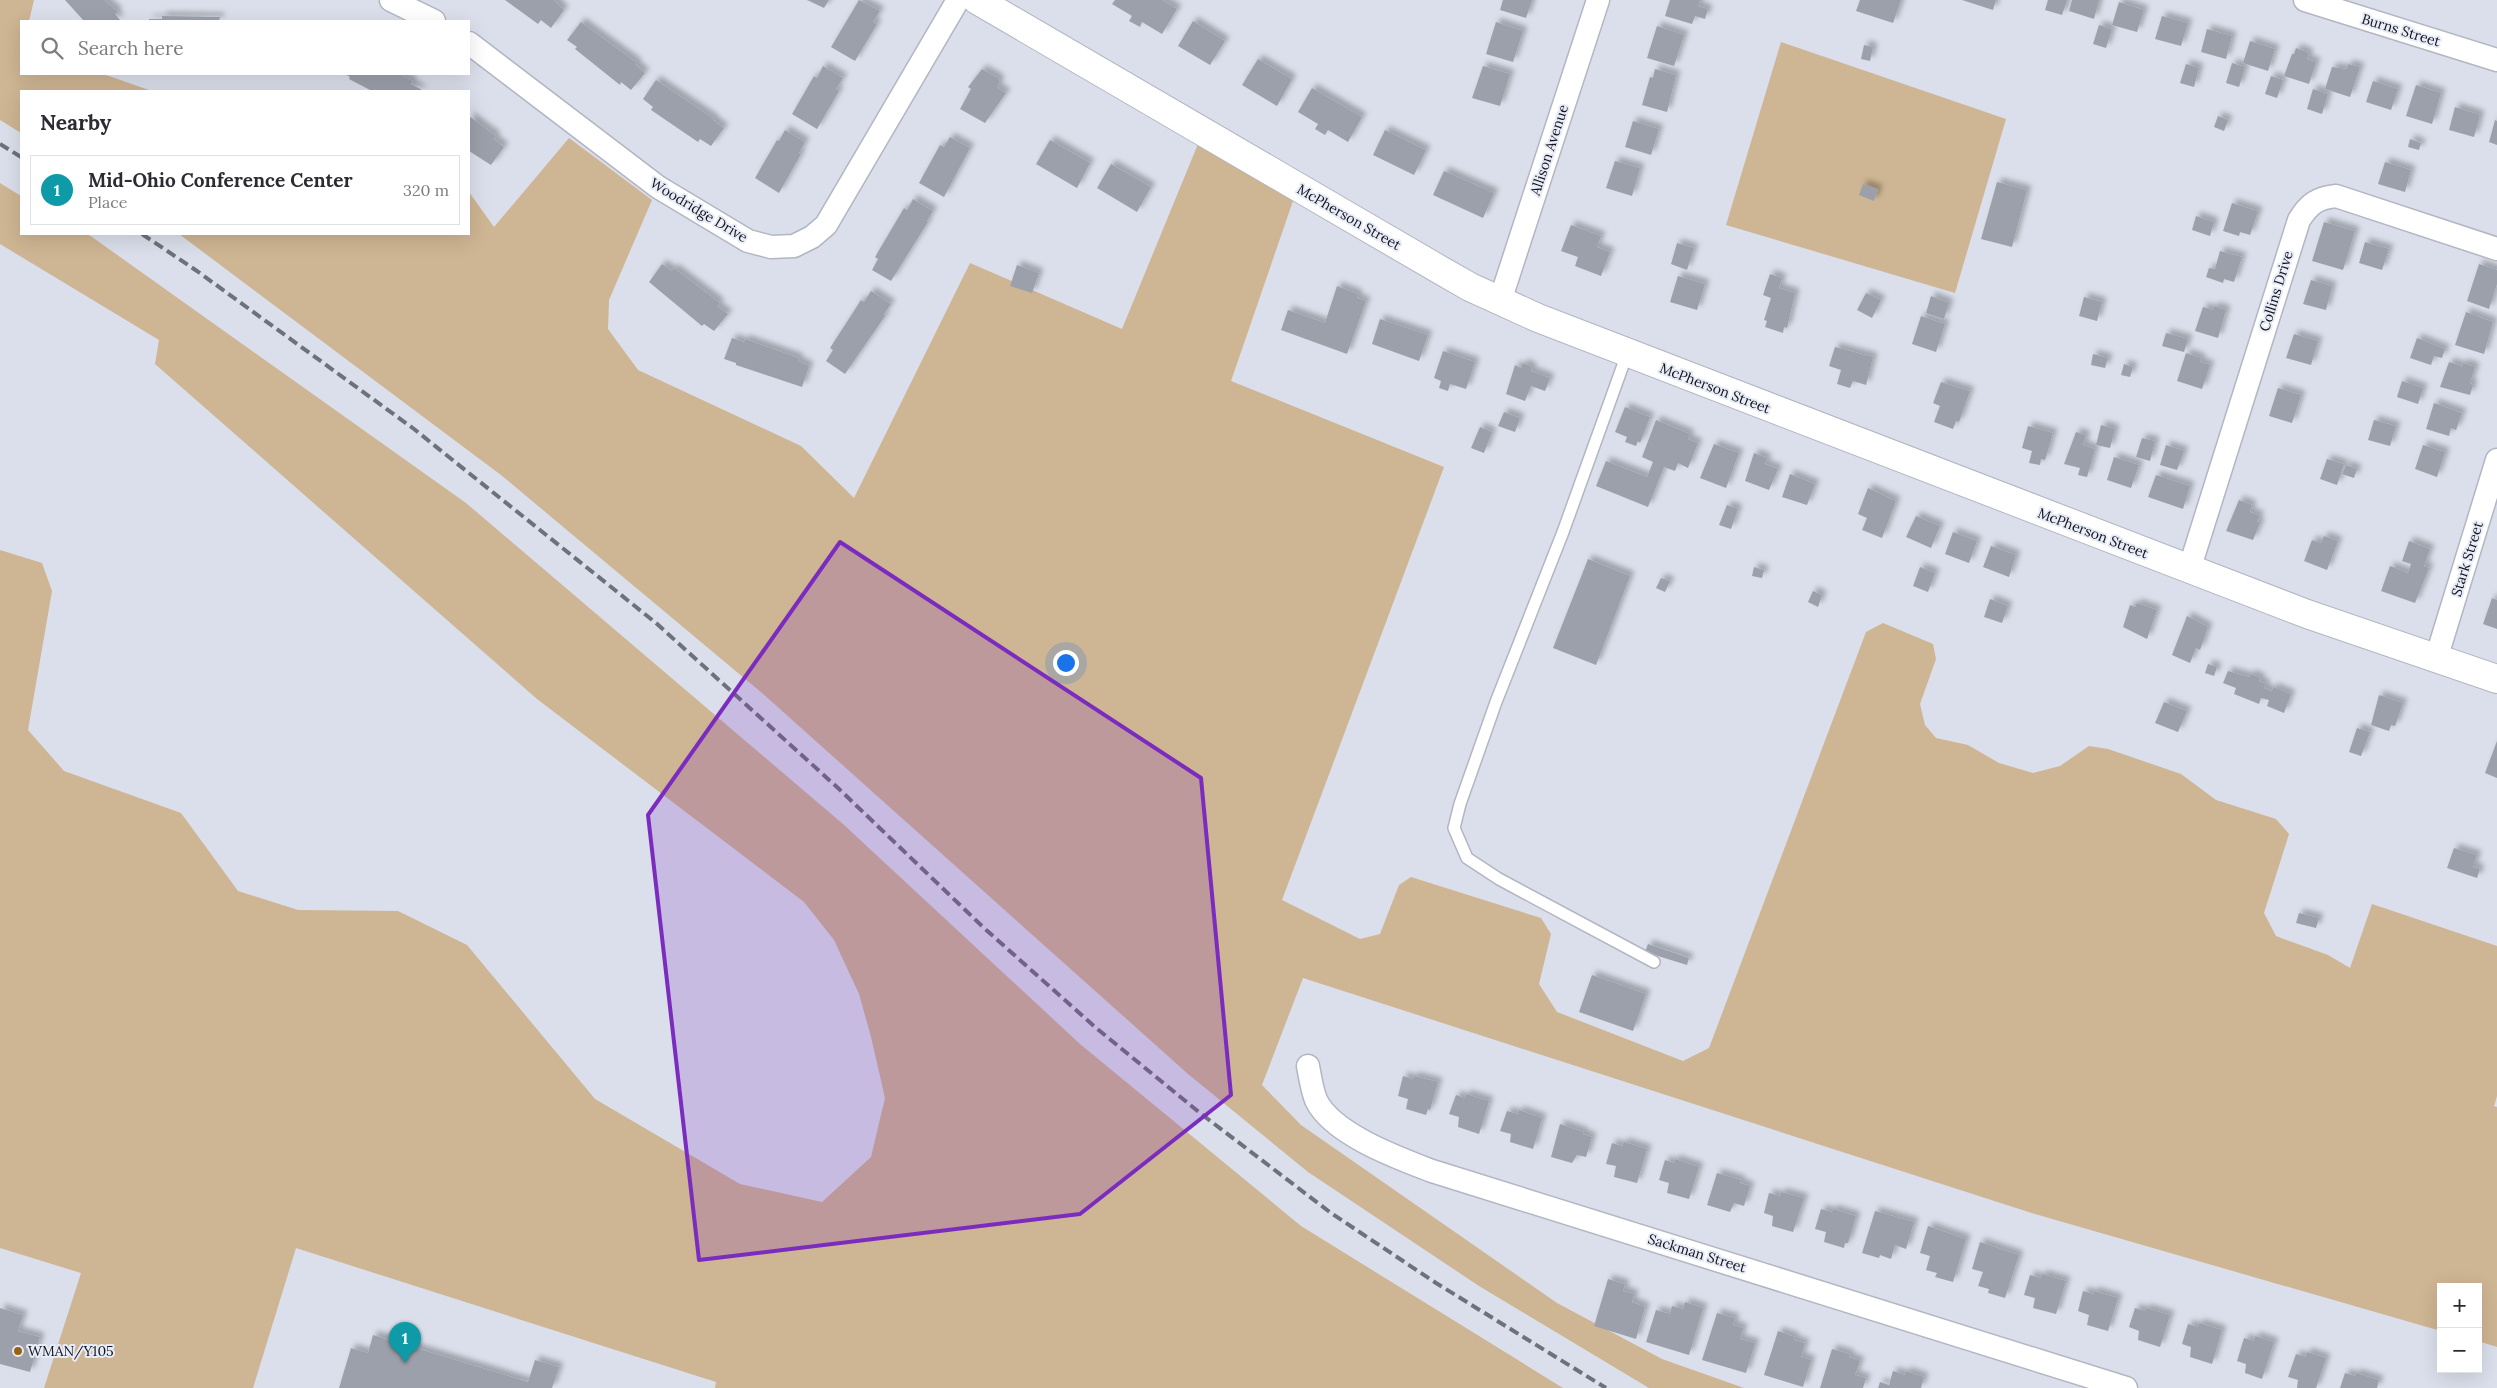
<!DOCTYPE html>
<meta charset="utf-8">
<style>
body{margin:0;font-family:Lora,serif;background:#f2f2f3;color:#2b2b33}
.controls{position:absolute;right:15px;bottom:15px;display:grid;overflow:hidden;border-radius:0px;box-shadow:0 5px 20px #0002}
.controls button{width:45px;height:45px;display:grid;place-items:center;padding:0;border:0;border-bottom:1px solid #e1e1e2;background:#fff;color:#2b2b33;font:25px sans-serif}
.you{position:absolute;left:1065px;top:662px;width:18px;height:18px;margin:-12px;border:4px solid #fff;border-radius:50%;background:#1a73e8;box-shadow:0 0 0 8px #1a73e833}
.badge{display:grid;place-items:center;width:32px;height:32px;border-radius:50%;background:#1a73e8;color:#fff;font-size:16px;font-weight:700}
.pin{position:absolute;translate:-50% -41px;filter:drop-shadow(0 1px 2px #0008)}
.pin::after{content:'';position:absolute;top:26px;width:18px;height:15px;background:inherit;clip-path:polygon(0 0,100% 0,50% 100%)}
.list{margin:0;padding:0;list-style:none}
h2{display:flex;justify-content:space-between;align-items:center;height:65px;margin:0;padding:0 20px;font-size:21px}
h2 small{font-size:16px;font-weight:400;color:#7c7c81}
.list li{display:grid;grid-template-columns:32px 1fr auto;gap:15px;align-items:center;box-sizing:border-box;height:70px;margin:0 10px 10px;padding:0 10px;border:1px solid #e1e1e2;border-radius:0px}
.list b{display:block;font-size:19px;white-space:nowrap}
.list p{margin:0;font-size:16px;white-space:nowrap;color:#7c7c81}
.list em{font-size:16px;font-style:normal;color:#7c7c81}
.icon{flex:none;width:28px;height:28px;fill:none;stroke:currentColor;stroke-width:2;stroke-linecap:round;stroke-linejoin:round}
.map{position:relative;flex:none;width:2497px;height:1388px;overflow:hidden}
.search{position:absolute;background:#fff;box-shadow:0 5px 20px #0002;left:20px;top:20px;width:450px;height:55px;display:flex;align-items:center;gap:12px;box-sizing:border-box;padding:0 18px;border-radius:0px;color:#7c7c81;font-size:19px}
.panel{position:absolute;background:#fff;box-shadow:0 5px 20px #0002;left:20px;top:90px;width:450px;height:145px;border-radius:0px}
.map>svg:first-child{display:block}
</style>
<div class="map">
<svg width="2497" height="1388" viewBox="0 0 2497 1388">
<defs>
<filter id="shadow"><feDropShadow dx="4.5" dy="-4.5" stdDeviation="2.5" flood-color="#0004"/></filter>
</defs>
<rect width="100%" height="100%" fill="#dadfeb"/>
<path fill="#ceb593" d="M0,0H34L29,21H21V74H103L152,91H21V133L0,120Z
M1781,42L2006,119L1955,293L1726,225Z
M569,138L652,200L609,300L608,329L638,370L801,446L854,498L970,263L1122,329L1198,144L1294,198L1231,381L1444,467L1282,900L1360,939L1380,934L1399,885L1411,877L1541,918L1551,934L1539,984L1557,1012L1683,1061L1709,1048L1866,632L1883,623L1933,644L1936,659L1920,704L1925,725L1936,738L1968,745L1999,763L2033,773L2060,766L2089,746L2108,749L2181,774L2216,800L2276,819L2289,834L2264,913L2276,936L2328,955L2350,968L2372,904L2497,946V1096L2494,1106L2497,1107V1347L2478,1341V1287H2441V1331L2035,1214L1303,978L1262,1085L1301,1125L1557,1303L1662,1359L1744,1388H1649L1479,1286L1308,1172L1188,1074L762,693L501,475L179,234H469V192L494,227Z
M0,183L21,196V234H87L92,237L466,503L843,824L1080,1044L1301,1226L1563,1388H715L716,1382L296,1248L253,1388H44L81,1273L0,1248V550L42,563L52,591L28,730L64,771L181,813L238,891L298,910L398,911L467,945L595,1099L740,1184L822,1202L871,1157L885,1098L871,1037L859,994L834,940L804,902L537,699L155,364L159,340L0,244Z"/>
<path fill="#9ca0ab" filter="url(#shadow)" d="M65,0H104L118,12L115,14L120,20L84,21Z
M505,0H554L564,10L551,28L541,20L538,24Z
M807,0H829L824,8Z
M859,0L880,11L873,22L877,24L855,61L831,47Z
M1115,0H1162L1177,9L1162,34L1142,22L1140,27L1129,21L1132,16L1112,4Z
M1503,0H1532L1526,18L1500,10Z
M1670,0H1700L1698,6L1708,9L1705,19L1695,16L1692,24L1665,16Z
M1860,0H1901L1893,23L1856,11Z
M1962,0H1996L1993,10Z
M2048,0H2067L2062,15L2045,10Z
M2072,0H2099L2094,19L2069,11Z
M2119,2L2144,10L2137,32L2112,25Z
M162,16L220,17L219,21H149V19H162Z
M2162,16L2188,23L2181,46L2155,39Z
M1193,21L1225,41L1210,65L1178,46Z
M581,22L637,63L636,65L645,73L631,90L621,82L620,85L575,49L577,47L567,40Z
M1496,22L1523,31L1513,62L1486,54Z
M2099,25L2112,29L2106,48L2093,44Z
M1657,26L1684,35L1674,66L1647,58Z
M2207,29L2232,36L2226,59L2201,52Z
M2250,41L2275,49L2268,71L2243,63Z
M1864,45L1873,47L1870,61L1861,59Z
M2296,48L2309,53L2307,59L2316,62L2309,84L2284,76L2292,54H2294Z
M1258,59L1292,79L1277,106L1242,85Z
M2232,63L2245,67L2239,87L2226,83Z
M2186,64L2199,68L2194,87L2180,83Z
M2348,64L2360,67L2350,97L2325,89L2332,67L2347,69Z
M823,66L843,78L836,89L839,91L817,129L792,114L814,76L817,78Z
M1483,66L1510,74L1500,106L1472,98Z
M982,69L998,78L1000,82L997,87L1006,93L985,123L960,109L971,89L968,87Z
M1655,69L1676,75L1667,112L1642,105L1650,77L1653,78Z
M345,74H399L413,81L411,84L424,91H372L349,79L350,77Z
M2271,76L2283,80L2277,98L2265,94Z
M656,80L714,119L713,120L724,128L711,146L700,139L698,142L651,110L653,107L643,99Z
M2373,81L2398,89L2391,110L2366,102Z
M2416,85L2441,93L2432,124L2406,116Z
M1312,88L1362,117L1348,142L1328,130L1325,135L1315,129L1318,124L1298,112Z
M2313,89L2328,94L2322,114L2307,109Z
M2455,107L2480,115L2474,137L2449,130Z
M469,116L496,136L494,139L504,147L491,165L469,151Z
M2218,116L2228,120L2224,131L2214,127Z
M2495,120L2497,121V145L2489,142Z
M1633,121L1659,129L1651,155L1625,147Z
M785,130L805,142L799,153L801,154L779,193L755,178L777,140L779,141Z
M1385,130L1426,150L1414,175L1373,155Z
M950,137L970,148L944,197L919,183L940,145L944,147Z
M2410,139L2421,143L2419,150L2408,147Z
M1050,140L1090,163L1077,188L1036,164Z
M1615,161L1640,168L1632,196L1606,188Z
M2385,162L2411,170L2405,192L2378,184Z
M1111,164L1151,187L1137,212L1097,188Z
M1444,171L1494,193L1483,218L1433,195Z
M1997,182L2027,190L2012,247L1981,239Z
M1863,184L1878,189L1874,201L1859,195Z
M913,199L933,211L927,221L928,222L891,281L872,270L878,259L875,257L904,208L907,210Z
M2232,203L2258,211L2250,235L2240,232L2239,236L2223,231Z
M2196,216L2214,222L2210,236L2192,230Z
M2324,222L2355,231L2343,270L2312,261Z
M1571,225L1601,236L1597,247L1610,252L1601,276L1575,266L1578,257L1561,251Z
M2365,242L2389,249L2382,270L2359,263Z
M1677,243L1694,248L1687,270L1671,264Z
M2220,251L2242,257L2234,282L2224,279L2223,283L2206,277L2209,268L2215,269Z
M662,264L672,271L674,268L720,303L717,306L728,314L714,331L704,324L702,326L649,282Z
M2479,264L2497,270V284L2489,309L2467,301Z
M1017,265L1039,273L1032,293L1010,286Z
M1770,274L1782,278L1779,288L1795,293L1787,328L1784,327L1783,333L1765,327L1767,321L1764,320L1771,298L1763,295Z
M1678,276L1705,284L1697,310L1670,302Z
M2311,280L2332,286L2326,310L2303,304Z
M1337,286L1358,294L1357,298L1366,301L1347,354L1281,330L1288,310L1325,323Z
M871,291L891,304L884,314L885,316L845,374L826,361L833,350L830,348L861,300L864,302Z
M1866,293L1881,300L1872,318L1857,310Z
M1931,296L1949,303L1944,319L1926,313Z
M2084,297L2102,302L2097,321L2079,316Z
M2214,306L2226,310L2218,338L2195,331L2203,307L2213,310Z
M2466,312L2493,322L2484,354L2455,345Z
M1921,316L1945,324L1936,352L1912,344Z
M1380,319L1428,335L1419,361L1372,344Z
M2166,333L2188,339L2184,352L2162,346Z
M2294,334L2318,341L2311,365L2286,358Z
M732,338L744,342L745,339L799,358L798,361L809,366L802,387L736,365V363L724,359Z
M2417,338L2445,349L2442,358L2434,356L2431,365L2410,358Z
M1835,347L1873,357L1866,385L1853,381L1850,388L1837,384L1841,370L1829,366Z
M1443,351L1475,362L1466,389L1450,384L1448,391L1439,388L1441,381L1434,378Z
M2186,353L2201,358L2200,362L2210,365L2202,389L2177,381Z
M2093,354L2108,358L2105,368L2091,365Z
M2449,362L2462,366L2463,363L2475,367L2470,383L2473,385L2470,395L2440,387Z
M1523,363L1532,367L1531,371L1550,378L1545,391L1531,386L1525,401L1506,394L1515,365L1521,368Z
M2124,364L2133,367L2130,377L2121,375Z
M2402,381L2423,388L2418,404L2397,397Z
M1941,382L1970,391L1959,422L1956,421L1953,429L1934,422L1940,406L1933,403Z
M2278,388L2301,395L2292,423L2269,416Z
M2434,403L2462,413L2456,430L2451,428L2449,436L2426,429Z
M1625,407L1650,417L1640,443L1638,441L1636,446L1625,442L1627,437L1615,432Z
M1504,412L1520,418L1515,432L1498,426Z
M1656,420L1690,434L1688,439L1698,443L1688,468L1678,463L1675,471L1664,467L1648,507L1596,486L1606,461L1647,477L1653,462L1642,457Z
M2374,420L2396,426L2390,446L2368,440Z
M2101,425L2115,429L2110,448L2096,445Z
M2028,426L2053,433L2045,460L2041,459L2040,465L2029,463L2032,451L2022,448Z
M1480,427L1492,432L1484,453L1471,448Z
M2076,432L2086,435L2083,445L2095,449L2087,477L2078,475L2080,468L2064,464Z
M2142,438L2155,441L2150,461L2136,457Z
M1714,444L1739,453L1726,488L1700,478Z
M2166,445L2184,451L2177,470L2160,465Z
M2423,445L2445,452L2437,477L2415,469Z
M1754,453L1767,458L1765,464L1778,469L1769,490L1745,481Z
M2114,457L2139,465L2131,488L2107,480Z
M2327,459L2344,464L2337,485L2320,479Z
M2346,465L2357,469L2354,478L2342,474Z
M1790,474L1815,484L1807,505L1782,497Z
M2156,475L2190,486L2183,509L2148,497Z
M1868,488L1896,501L1882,538L1862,530L1867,518L1858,514Z
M2239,500L2252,505L2250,512L2260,516L2257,521L2260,523L2253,540L2226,531Z
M1727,505L1738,509L1731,529L1719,525Z
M1916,516L1940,526L1931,548L1906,537Z
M1953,532L1977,541L1969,563L1945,554Z
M2324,536L2338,541L2327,570L2304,561L2312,540L2321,543Z
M2409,541L2430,549L2424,566L2429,568L2415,603L2381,591L2390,566L2408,573L2411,564L2402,561Z
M1991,546L2016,555L2009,577L1983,567Z
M1588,559L1630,576L1596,665L1553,648Z
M1754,567L1764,570L1762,578L1752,576Z
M1920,567L1935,573L1928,592L1913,586Z
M1661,578L1670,581L1665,592L1656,588Z
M1813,591L1822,595L1818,607L1808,602Z
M2492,598L2497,600V629L2483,624Z
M1990,599L2008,606L2002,623L1984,617Z
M2137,603L2157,610L2147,639L2123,627L2130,605L2135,607Z
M2187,616L2208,627L2200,650L2196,648L2190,663L2172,655Z
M2208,664L2217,667L2214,676L2205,673Z
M2228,671L2249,677L2251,674L2261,678L2259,681L2266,684L2264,688L2272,691L2273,687L2291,694L2284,713L2267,706L2269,700L2261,698L2259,704L2234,694L2236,688L2223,683Z
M2379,695L2403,703L2395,726L2391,725L2389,731L2371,725Z
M2164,702L2187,711L2178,732L2155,723Z
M2357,728L2370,732L2361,756L2349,752Z
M2497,741V778L2485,773Z
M2454,848L2477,855L2473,867L2480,869L2477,878L2447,868Z
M2299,913L2319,918L2316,928L2296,923Z
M1648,944L1689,958L1687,965L1645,952Z
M1592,975L1646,994L1633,1031L1579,1012Z
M1403,1076L1413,1079L1414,1076L1438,1082L1430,1110L1428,1109L1426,1115L1406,1109L1408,1099L1398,1096Z
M1466,1094L1489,1101L1479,1134L1458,1127L1459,1117L1449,1114L1456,1095L1465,1098Z
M1519,1110L1542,1118L1533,1149L1510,1142L1511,1134L1500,1131L1507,1111L1518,1114Z
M1560,1124L1584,1132L1583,1134L1592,1137L1586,1157L1577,1155L1572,1163L1551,1157Z
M1624,1142L1647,1149L1637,1183L1614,1177L1616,1166L1606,1164L1612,1143L1622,1146Z
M1675,1159L1699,1167L1689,1199L1667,1193L1669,1183L1659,1180L1665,1160L1674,1163Z
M1717,1173L1741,1180L1740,1183L1750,1186L1744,1206L1734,1203L1730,1212L1707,1205Z
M1781,1192L1804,1198L1793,1232L1772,1226L1773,1216L1764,1213L1769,1193L1780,1196Z
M1821,1209L1832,1212L1833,1209L1856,1216L1848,1243H1845L1844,1248L1824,1242L1826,1232L1815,1229Z
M1875,1211L1914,1222L1906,1249L1895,1245L1891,1259L1880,1255L1879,1258L1862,1253Z
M1928,1226L1966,1239L1953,1282L1935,1277L1937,1273L1926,1270L1930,1256L1920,1253Z
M1980,1242L2019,1255L2005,1298L1988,1293L1989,1289L1978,1286L1983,1272L1972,1269Z
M2042,1274L2066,1281L2056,1314L2033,1308L2035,1298L2024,1295L2030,1275L2041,1278Z
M1608,1279L1625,1284L1623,1291L1634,1294L1632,1302L1645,1307L1636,1339L1594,1326Z
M2083,1291L2093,1294L2094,1291L2118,1298L2108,1331L2087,1325L2089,1315L2078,1311Z
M1685,1302L1703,1308L1689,1355L1646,1342L1656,1310L1670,1314L1672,1306L1683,1309Z
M0,1308L23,1315L18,1331L40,1337L30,1372L0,1364Z
M2135,1308L2145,1311L2146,1308L2170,1315L2160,1347L2138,1340L2139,1331L2129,1327Z
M1717,1313L1735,1318L1733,1325L1743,1328L1740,1339L1755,1343L1746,1373L1702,1360Z
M2199,1323L2222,1330L2212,1364L2190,1357L2191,1347L2182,1344L2188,1324L2198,1327Z
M1778,1331L1795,1337L1794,1340L1805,1343L1801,1357L1811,1360L1803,1387L1764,1375Z
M373,1335L528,1382L535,1360L559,1367L552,1388H339L351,1348L368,1353Z
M2255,1336L2274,1342L2262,1379L2245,1373L2246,1364L2237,1361L2244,1338L2254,1341Z
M1832,1349L1850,1354L1849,1357L1860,1361L1855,1375L1866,1378L1863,1388H1820Z
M2307,1352L2326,1358L2316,1388H2297L2298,1380L2288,1377L2296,1354L2305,1357Z
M1893,1371L1905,1375L1906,1371L1924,1377L1921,1388H1878L1880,1382L1889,1385Z
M2345,1373L2355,1376L2356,1373L2379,1380L2377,1388H2340Z"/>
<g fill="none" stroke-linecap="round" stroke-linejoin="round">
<g stroke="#b2b6c2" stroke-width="14">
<path id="service" d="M1627,354L1563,532L1496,702L1460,804L1454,828L1467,858L1499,879L1654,962"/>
</g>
<g stroke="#b2b6c2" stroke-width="25">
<path id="minor" d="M391,0L434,21
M2305,0L2497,60
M469,43L658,187L748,241L771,247L794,246L812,237L826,225L958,0
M1500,301L1598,0
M2189,570L2299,220C2309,204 2317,198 2336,196L2497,249
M2436,659L2497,460
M1308,1066C1310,1077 1312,1090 1316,1100C1332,1134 1398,1158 1432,1171L2126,1388"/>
</g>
<g stroke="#b2b6c2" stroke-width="30">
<path id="tertiary" d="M977,0L1442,271L1470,287L1538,318L2307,614L2497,679"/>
</g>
<use href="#service" stroke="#fff" stroke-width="11"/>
<use href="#minor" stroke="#fff" stroke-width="22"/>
<use href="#tertiary" stroke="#fff" stroke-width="28"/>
<path stroke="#6e7179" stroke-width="4" stroke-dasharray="10 5" stroke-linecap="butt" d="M0,144L21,157
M142,234L197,271L414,429L656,623L838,788L984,928L1095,1027L1200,1113L1331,1213L1436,1283L1606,1388"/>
</g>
<path fill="#7b2cbf" fill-opacity="0.2" stroke="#7b2cbf" stroke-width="4" stroke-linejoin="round" d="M840,542L1201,778L1231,1095L1080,1214L699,1260L648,815Z"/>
<circle fill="#936512" stroke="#e8ecf8" stroke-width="2" cx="18" cy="1351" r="5"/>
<g text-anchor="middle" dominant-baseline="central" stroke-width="4" stroke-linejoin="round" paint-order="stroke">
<g font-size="14" fill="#131418" stroke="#e8ecf8">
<text transform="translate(2401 30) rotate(17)">Burns Street</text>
<text transform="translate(1549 150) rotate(-72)">Allison Avenue</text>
<text transform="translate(699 210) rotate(31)">Woodridge Drive</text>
<text transform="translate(1349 217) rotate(30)">McPherson Street</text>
<text transform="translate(2276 291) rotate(-73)">Collins Drive</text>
<text transform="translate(1715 388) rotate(21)">McPherson Street</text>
<text transform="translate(2093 533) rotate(21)">McPherson Street</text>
<text transform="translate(2467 559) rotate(-73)">Stark Street</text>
<text transform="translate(1697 1253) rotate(17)">Sackman Street</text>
</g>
<g font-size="14" fill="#131418" stroke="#e8ecf8" text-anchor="start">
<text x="28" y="1351">WMAN/Y105</text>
</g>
</g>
</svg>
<div class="controls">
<button>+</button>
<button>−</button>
</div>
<div class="you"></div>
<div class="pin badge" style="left:405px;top:1363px;background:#0f9aa8">1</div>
<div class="search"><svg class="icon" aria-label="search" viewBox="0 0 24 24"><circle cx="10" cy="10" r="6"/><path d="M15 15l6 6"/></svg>Search here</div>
<section class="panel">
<h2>Nearby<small></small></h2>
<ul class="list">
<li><span class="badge" style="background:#0f9aa8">1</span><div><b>Mid-Ohio Conference Center</b><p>Place</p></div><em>320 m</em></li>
</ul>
</section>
</div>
